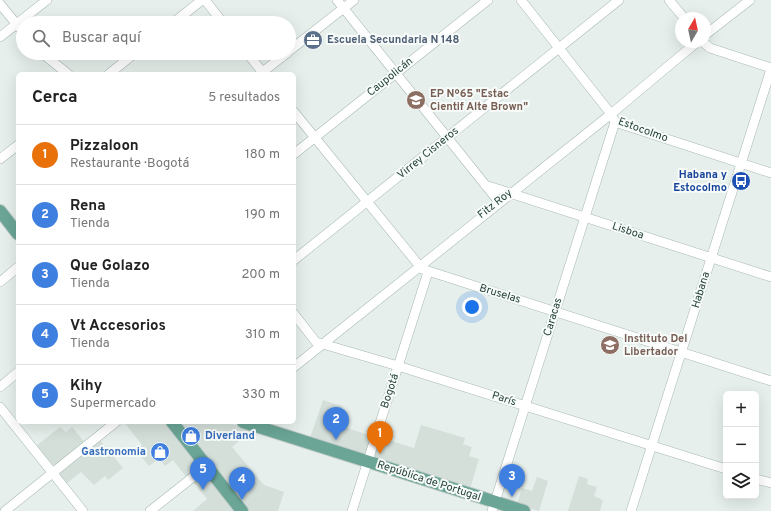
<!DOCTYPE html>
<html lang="es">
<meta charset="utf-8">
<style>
body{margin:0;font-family:Overpass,sans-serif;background:#f2f2f2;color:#222}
.controls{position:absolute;right:12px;bottom:12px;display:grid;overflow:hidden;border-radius:6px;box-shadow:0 4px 16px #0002}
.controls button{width:36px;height:36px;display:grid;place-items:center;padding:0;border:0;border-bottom:1px solid #e0e0e0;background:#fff;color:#222;font:20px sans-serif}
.compass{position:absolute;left:675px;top:12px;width:36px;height:36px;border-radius:50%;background:#fff;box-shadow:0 4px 16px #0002;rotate:9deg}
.you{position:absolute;left:472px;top:307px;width:14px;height:14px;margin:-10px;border:3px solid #fff;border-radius:50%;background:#1a73e8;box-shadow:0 0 0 6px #1a73e833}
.badge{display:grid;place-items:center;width:26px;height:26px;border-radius:50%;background:#db2777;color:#fff;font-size:13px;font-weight:700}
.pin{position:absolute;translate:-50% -33px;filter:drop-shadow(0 1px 2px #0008)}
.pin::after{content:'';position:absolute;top:21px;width:14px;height:12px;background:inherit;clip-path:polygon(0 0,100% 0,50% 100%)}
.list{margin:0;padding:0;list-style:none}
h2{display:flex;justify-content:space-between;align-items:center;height:52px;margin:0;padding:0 16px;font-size:17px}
h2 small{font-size:13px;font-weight:400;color:#767676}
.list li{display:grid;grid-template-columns:26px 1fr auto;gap:12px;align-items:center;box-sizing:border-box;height:60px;padding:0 16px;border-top:1px solid #e0e0e0}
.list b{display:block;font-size:15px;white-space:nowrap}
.list p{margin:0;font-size:13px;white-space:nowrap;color:#767676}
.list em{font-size:13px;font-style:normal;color:#767676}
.icon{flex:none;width:22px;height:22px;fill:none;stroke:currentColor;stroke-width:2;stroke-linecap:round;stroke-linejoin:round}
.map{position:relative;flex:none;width:771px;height:511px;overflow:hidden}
.search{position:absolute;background:#fff;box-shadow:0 4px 16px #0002;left:16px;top:16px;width:280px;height:44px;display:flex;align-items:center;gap:10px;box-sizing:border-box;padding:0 14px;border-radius:22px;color:#767676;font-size:15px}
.panel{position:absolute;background:#fff;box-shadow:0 4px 16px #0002;left:16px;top:72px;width:280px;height:352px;border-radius:6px}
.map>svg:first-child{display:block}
</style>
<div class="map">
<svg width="771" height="511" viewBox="0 0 771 511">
<rect width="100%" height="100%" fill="#e6efeb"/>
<path fill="#d4dfda" d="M323,400L343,407L339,416L349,420L347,428L372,436L365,455L310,438Z
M124,422H165L198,462L197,469L187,478L173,460L165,466L159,459L149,466L136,450L142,445Z
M179,422H226L252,430L232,447L264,485L284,492L278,511H248Z
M421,425L465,438L463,444L472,447L469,456L479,459L470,489L376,460L373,456L378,437L414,448Z
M60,427L66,432L72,427L85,443L58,464L53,465L36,446Z
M100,440L123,468L108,480L105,476L94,485L81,472L66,484L60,476V471Z
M204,474L206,475L236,511H193L207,499L193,481Z
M579,476L588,479L587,484L597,487L594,496L603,500L600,511H568Z
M537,477L548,481L539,511L517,504L522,488L532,491Z"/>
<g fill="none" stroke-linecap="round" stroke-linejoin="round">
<g stroke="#a8b8b2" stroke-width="10">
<path id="minor" d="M205,0L223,23
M337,0L499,202
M521,0L611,114L615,122L771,173
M669,0L684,18
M0,4L23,32
M173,23L202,0
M705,35L750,0
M0,37L47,0
M703,42L710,48L771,68
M289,51L354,0
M42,53L68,74
M247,53L264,74
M109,74L135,53
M260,74L287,53
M294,112L422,269L771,381
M294,154L488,0
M0,159L18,145
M485,185L771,277
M294,260L619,0
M0,282L18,267
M294,314L316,342L398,366L726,469
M294,367L611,114L697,42
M0,387L18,372
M0,407L83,511
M756,479L771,483
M5,511L116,422
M150,511L207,466
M352,511L428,272
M492,511L615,122
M631,511L771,69"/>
</g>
<g stroke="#c2cac8" stroke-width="14">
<path id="major" d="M0,211L18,234
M172,422L242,511
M243,422L524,511"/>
</g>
<use href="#minor" stroke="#fff" stroke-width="9"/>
<use href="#major" stroke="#6aa596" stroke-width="12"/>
</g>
<defs>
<g id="office-disc" transform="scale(1)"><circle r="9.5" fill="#5c6f8a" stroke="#f7fbf9"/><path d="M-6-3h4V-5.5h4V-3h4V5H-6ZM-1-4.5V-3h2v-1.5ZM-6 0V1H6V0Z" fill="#fff"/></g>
<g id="school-disc" transform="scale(1)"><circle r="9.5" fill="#8d6e63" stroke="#f7fbf9"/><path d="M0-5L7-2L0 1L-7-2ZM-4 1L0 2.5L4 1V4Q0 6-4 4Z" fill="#fff"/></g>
<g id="bus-disc" transform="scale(1)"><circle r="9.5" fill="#1a4fb4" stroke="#f7fbf9"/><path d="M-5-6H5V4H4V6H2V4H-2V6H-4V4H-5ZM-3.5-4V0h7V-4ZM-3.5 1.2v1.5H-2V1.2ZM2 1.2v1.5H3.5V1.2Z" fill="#fff"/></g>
<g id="shop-disc" transform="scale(1)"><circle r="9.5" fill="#3f7fe0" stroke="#f7fbf9"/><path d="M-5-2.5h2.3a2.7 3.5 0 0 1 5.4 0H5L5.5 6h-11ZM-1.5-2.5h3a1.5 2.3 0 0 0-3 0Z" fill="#fff"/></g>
</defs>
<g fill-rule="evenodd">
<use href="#office-disc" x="313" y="40"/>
<use href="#school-disc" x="416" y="100"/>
<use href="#bus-disc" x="741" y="181"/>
<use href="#school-disc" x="610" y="345"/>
<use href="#shop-disc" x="191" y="436"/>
<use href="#shop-disc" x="160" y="452"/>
</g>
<g text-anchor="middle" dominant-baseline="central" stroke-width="4" stroke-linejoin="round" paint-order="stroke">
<g font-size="11" font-weight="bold" fill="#4e5e75" stroke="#f7fbf9" text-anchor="start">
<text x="327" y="40">Escuela Secundaria N 148</text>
</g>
<g font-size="11" fill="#24423a" stroke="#f7fbf9">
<text transform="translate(390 77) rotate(-39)">Caupolicán</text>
<text transform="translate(643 130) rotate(20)">Estocolmo</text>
<text transform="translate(428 153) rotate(-39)">Virrey Cisneros</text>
<text transform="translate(495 204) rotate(-38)">Fitz Roy</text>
<text transform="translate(628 231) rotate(18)">Lisboa</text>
<text transform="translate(701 290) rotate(-73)">Habana</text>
<text transform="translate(500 294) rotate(17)">Bruselas</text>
<text transform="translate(553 317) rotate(-73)">Caracas</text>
<text transform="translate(390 391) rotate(-72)">Bogotá</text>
<text transform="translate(504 399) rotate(18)">París</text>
<text transform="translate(429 481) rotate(18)">República de Portugal</text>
</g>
<g font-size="11" font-weight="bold" fill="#785e54" stroke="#f7fbf9" text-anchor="start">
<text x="430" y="94">EP Nº65 "Estac<tspan x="430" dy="13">Cientif Alte Brown"</tspan></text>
<text x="624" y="339">Instituto Del<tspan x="624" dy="13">Libertador</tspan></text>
</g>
<g font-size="11" font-weight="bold" fill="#164399" stroke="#f7fbf9" text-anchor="end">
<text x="727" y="175">Habana y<tspan x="727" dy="13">Estocolmo</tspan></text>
</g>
<g font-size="11" font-weight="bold" fill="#366cbe" stroke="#f7fbf9" text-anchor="start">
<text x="205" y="436">Diverland</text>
<text x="146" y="452" text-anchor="end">Gastronomia</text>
</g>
</g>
</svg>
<div class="controls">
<button>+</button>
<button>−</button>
<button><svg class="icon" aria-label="layers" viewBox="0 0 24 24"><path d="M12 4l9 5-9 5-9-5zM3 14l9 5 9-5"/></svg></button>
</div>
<svg class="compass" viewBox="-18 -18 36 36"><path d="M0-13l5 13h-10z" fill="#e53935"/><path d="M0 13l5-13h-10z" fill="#767676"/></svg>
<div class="you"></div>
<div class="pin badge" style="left:380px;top:454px;background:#e8710a">1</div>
<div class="pin badge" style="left:336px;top:440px;background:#3f7fe0">2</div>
<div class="pin badge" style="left:512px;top:497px;background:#3f7fe0">3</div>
<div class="pin badge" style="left:242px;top:500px;background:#3f7fe0">4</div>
<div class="pin badge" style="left:203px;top:490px;background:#3f7fe0">5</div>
<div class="search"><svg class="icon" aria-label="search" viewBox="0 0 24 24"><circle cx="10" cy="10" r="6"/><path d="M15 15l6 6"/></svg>Buscar aquí</div>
<section class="panel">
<h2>Cerca<small>5 resultados</small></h2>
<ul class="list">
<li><span class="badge" style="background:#e8710a">1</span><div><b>Pizzaloon</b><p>Restaurante · Bogotá</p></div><em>180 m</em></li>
<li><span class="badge" style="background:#3f7fe0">2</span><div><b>Rena</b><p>Tienda</p></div><em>190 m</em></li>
<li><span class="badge" style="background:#3f7fe0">3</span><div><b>Que Golazo</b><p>Tienda</p></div><em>200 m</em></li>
<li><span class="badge" style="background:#3f7fe0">4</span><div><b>Vt Accesorios</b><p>Tienda</p></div><em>310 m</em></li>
<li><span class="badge" style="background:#3f7fe0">5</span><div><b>Kihy</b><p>Supermercado</p></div><em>330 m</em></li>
</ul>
</section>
</div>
